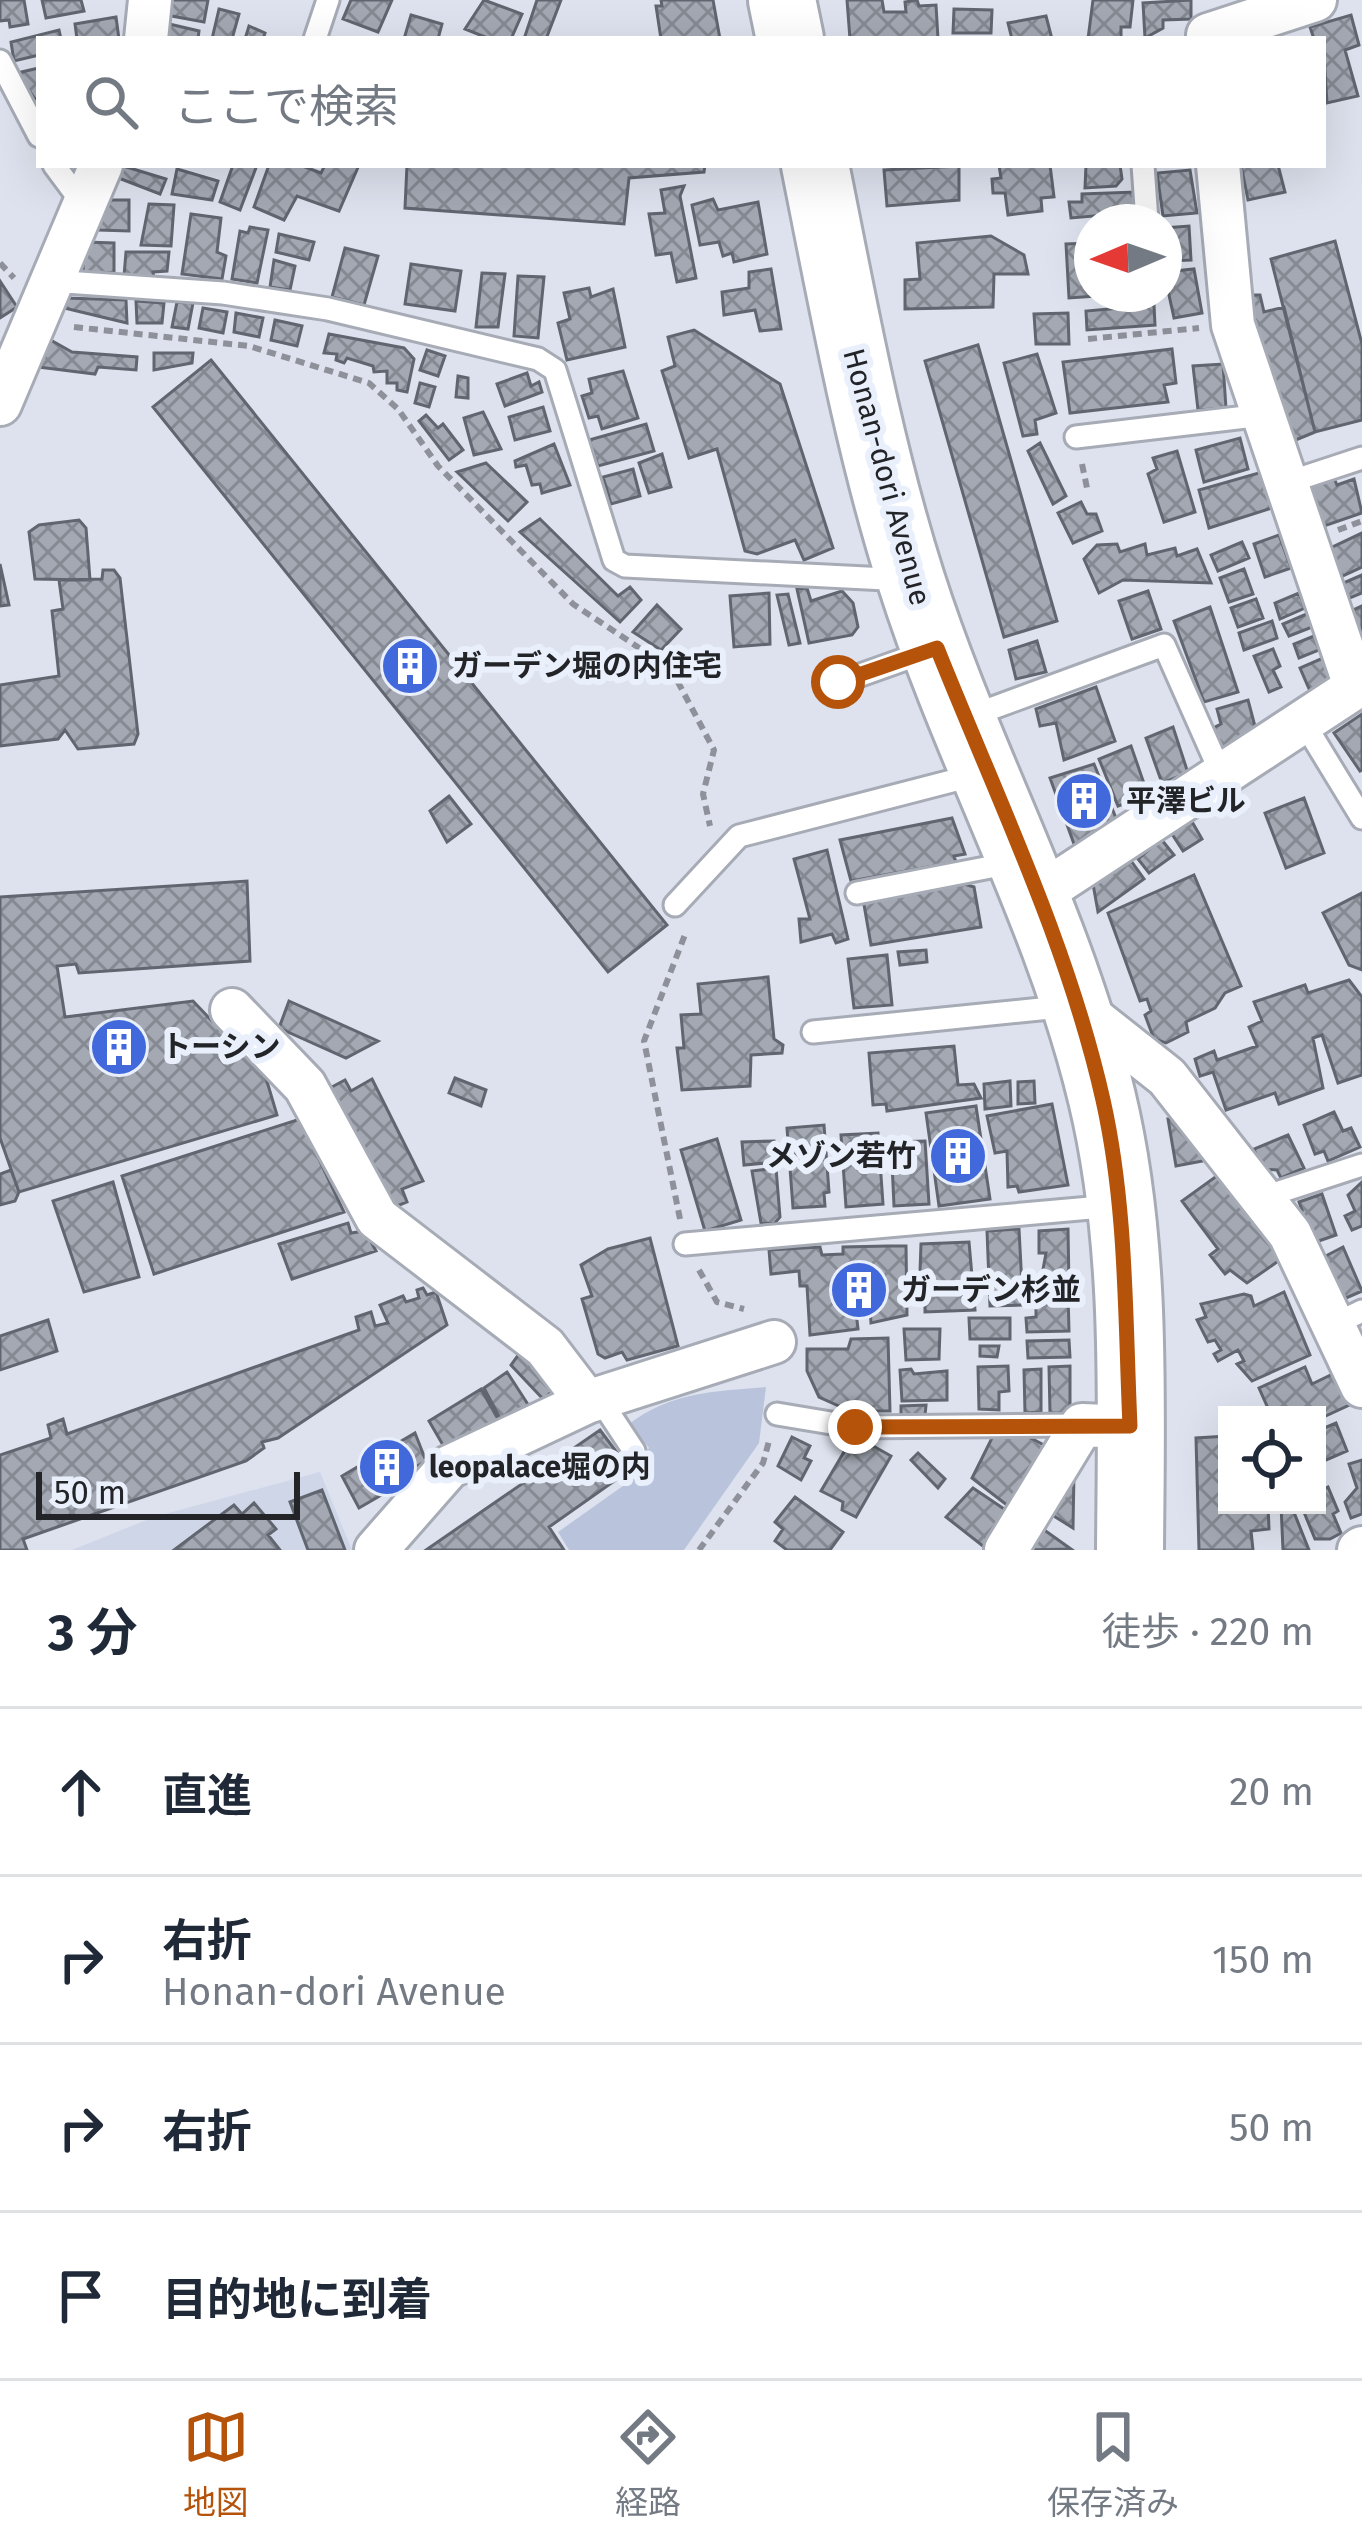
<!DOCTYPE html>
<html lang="ja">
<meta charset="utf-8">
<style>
body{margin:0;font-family:"Fira Sans","Noto Sans JP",sans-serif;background:#f2f2f3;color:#1f2937}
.controls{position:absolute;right:36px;bottom:36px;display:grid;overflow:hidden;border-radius:0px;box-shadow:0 12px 48px #0002}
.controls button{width:108px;height:108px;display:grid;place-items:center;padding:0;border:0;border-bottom:3px solid #e0e1e3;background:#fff;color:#1f2937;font:60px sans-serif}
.compass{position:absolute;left:1074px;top:204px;width:108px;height:108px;border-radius:50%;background:#fff;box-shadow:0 12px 48px #0002;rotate:268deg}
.scale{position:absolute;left:36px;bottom:30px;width:264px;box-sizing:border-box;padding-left:12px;border:6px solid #222428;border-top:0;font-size:33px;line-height:42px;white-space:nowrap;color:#222428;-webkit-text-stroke:9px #eaf0fb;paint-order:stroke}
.stop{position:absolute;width:36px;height:36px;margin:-27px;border:9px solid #b45309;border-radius:50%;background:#fff}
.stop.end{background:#b45309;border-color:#fff;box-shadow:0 3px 12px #0008}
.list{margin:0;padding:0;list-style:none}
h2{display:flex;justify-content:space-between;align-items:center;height:156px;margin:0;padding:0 48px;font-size:51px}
h2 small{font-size:39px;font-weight:400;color:#747a83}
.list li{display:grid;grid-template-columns:78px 1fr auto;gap:36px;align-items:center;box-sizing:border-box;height:168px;padding:0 48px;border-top:3px solid #e0e1e3}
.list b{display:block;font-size:45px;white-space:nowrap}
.list p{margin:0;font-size:39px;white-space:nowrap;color:#747a83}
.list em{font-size:39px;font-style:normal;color:#747a83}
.icon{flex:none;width:66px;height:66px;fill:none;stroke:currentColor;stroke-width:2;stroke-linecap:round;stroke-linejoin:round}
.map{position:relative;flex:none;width:1362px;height:1550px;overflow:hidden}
.search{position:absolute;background:#fff;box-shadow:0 12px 48px #0002;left:36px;right:36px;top:36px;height:132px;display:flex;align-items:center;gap:30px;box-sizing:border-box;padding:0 42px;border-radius:0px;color:#747a83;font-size:45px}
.sheet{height:828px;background:#fff}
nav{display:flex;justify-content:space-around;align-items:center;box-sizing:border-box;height:168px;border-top:3px solid #e0e1e3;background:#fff;font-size:33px;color:#747a83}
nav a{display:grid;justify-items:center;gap:6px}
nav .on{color:#b45309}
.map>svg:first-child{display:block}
</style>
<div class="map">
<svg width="1362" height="1550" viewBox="0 0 1362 1550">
<defs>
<pattern id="building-cross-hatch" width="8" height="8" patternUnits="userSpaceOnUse" patternTransform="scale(3)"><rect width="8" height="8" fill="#a3a8b3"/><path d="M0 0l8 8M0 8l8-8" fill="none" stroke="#848992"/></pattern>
</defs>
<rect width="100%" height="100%" fill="#dde2ee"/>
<path fill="#ced6e8" d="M320,1472L352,1550H72L154,1517Z"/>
<path fill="#b9c4dc" d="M766,1387L759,1443L684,1550H569L558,1532L637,1476L633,1462L649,1448L629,1424C671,1392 715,1391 766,1387Z"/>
<path fill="url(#building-cross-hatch)" stroke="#60656f" stroke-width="3" d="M0,0H24L28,24L10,27L9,20L0,21Z
M42,0H81L84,11L46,18Z
M169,0H208L204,22L166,15Z
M351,0H392L378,32L343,19Z
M484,0L522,14L511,39H490L465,29Z
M537,0H561L546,39H524Z
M661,0H713L720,39H661L656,6H662Z
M847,0H882L884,12H906L905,2L917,0L919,6L936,5L938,39H850Z
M1093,0H1133L1130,27H1121V39H1088Z
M1191,0V19L1163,20V28L1145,38L1143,3Z
M219,9L239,14L232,39H212Z
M954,9L992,10L991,33H953Z
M411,15L442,24L438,39H404Z
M1351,15L1359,45L1345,50L1358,96L1327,103L1323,39H1314L1310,27Z
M1046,16L1052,39H1012L1008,23Z
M116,17L119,39H77L75,24Z
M165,23L199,31L198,39H161Z
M249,26L265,33L263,39H245Z
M59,30L61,39H39V55L14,61L11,42Z
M39,68V98L35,99L17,73Z
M120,165L166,179L160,194L116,177Z
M233,165H257L240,210L220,202Z
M269,165H300L321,173L325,165H359L339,211L297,196L284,220L254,207Z
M407,165H705L704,172L629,178L624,224L405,208Z
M999,165H1050L1054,197L1041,198L1042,211L1008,215L1005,193H993L992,179L1001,178Z
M1086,165H1120L1122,179L1116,186L1085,188Z
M1241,165H1278L1285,192L1248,200Z
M959,166V200L887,206L884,170Z
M177,169L218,181L212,200L172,194Z
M1190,170L1197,213L1163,216L1157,173Z
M684,186L680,196L696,278L677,282L671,253L656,255L649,214L665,213L661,190Z
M1136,192V205L1128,213L1071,218L1069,202H1082V194Z
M713,199L718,210L758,202L767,254L734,262L732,253L723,256L719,242L700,245L692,205Z
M100,200H129V231L99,230Z
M149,204L174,205L171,246L141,245Z
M191,214L221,218L217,252L226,256L222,279L182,274Z
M1189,226L1191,260L1164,261V228Z
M250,227L268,230L257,283L232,279L240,231L248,233Z
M279,234L314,242L309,260L276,252Z
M991,236L1024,255L1028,274H994L993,307L905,309V280L920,279L917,243Z
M1335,241L1362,344V420L1315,432L1271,259Z
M84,242L114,243V273L83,272Z
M1092,243L1096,296L1069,298L1066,244Z
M345,248L378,256L364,305L332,297Z
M126,252H169L167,271L153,272L154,278L124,276Z
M274,260L295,266L290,290L270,287Z
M411,264L461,271L455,311L405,304Z
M771,269L781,329L760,331L755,310L724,315L722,292L749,288V272Z
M1194,269L1202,313L1174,318L1164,272Z
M482,273L505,274L498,327H476Z
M518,276L544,277L538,338L514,336Z
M0,281L17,307L0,318Z
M589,288L591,297L613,289L625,347L567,360L558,323L570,319L564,293Z
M1248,295H1260L1264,312L1284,307L1315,432L1291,442L1248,321L1255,319Z
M64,298L126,300L127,323L60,307Z
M136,301L164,303L162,323H137Z
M177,302L193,303L188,329L172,327Z
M1154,305L1155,325L1087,330L1086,311Z
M203,308L227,312L223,333L199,328Z
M236,313L263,318L259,337L234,332Z
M1068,313L1069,344H1036L1034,314Z
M275,320L302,326L297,346L271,340Z
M694,330L780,384L833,548L804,560L795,540L757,554L745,551L717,449L689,458L662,371L675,366L668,337Z
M329,334L404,348L414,359L407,392L397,390V383H387V371L374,372L373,366L347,358L344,363L336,360L337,354L324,353Z
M47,338L72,352L137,357L136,370L98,367L95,374L38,367Z
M978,345L1057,621L1004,637L925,361Z
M1172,349L1176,383L1164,385L1168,402L1070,413L1063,362Z
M427,350L445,356L438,376L420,370Z
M154,353H193L192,363L154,370Z
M1037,354L1056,413L1035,420L1037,434L1023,436L1004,363Z
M211,360L667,925L608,972L153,407Z
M1223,364L1226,408L1198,410L1193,366Z
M623,371L638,418L602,429L598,416L589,418L582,396L592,393L589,379Z
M527,373L531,386L539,382L542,392L505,406L497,384Z
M458,376L468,378V398L456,397Z
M420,383L435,387L429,407L415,403Z
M543,407L550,431L515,440L509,417Z
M483,412L501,449L474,455L464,418Z
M426,415L438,428L443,424L463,450L449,460L419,421Z
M646,424L654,451L598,466L589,440Z
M1240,438L1248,469L1204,482L1196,450Z
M1040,443L1066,496L1053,504L1028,451Z
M554,444L570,485L542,493L540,484L532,485L526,465L516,467L515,461Z
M1177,451L1195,512L1164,522L1148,474L1157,469L1153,458Z
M662,454L671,487L649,493L639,463Z
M486,463L527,502L508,521L457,472Z
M633,469L640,496L611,504L603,477Z
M1262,472L1272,508L1209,528L1199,490Z
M1333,476L1337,485L1354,479L1362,513L1315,529L1303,486Z
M1081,502L1087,514H1096L1102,531L1073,543L1058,513Z
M540,519L618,596L630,587L641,600L620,622L520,532Z
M79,520L86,528L90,580L35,579L29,532L39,525Z
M1362,533V567L1336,579L1322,552Z
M1279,535L1291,568L1265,577L1254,544Z
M1242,542L1249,558L1218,571L1211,555Z
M1117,544L1120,552L1145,544L1147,555L1175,548L1177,556L1197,549L1211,583L1123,580L1099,593L1084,559L1097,545Z
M0,564L9,605L0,606Z
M1244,569L1253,594L1229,602L1220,578Z
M103,570H114L120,578L138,734L134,744L78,749L65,730L58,739L0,746V685L59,676L52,611L63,609L59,580L102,579Z
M1362,575V593L1340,602L1334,587Z
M807,588L811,601L842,591L853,603L858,627L852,635L809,643L797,589Z
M1148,591L1161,629L1132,639L1119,601Z
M769,593L770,644L734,647L730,596Z
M1299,593L1305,608L1280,619L1275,603Z
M788,594L800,643L789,645L777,595Z
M1256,599L1263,618L1238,627L1231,608Z
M657,605L681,629L661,650L633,632Z
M1362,606V634L1353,637L1342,615Z
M1210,607L1238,692L1204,702L1174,621Z
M1309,613L1315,626L1289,636L1283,624Z
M1272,621L1277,638L1244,650L1239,633Z
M1314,636L1319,650L1299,658L1294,644Z
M1037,641L1046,672L1016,679L1009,650Z
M1273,649L1280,666L1273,670L1281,687L1269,692L1254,656Z
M1323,658L1333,681L1310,691L1300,668Z
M1096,687L1115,741L1064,760L1056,723L1040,726L1036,709Z
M1248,700L1257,734L1220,750L1213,728L1221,724L1217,709Z
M1362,714V770L1360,771L1334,733Z
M1173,727L1188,773L1162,783L1146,738Z
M1131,746L1148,795L1118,806L1099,759Z
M1094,764L1118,823L1078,855L1050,778Z
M449,796L471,824L447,842L430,811Z
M1304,798L1324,853L1286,868L1265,813Z
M952,818L965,854L954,856L956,862L851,881L840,840Z
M1191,820L1202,839L1183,851L1172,834Z
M1161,839L1174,855L1149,873L1138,859Z
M827,850L848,939L836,943L832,934L801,942L799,919H810L794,859Z
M1129,858L1144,879L1098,912L1093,884Z
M1194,875L1241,986L1225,993L1215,1008L1186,1022L1188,1032L1166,1043L1154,1039L1145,1015L1151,1011L1147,999L1140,1001L1108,913Z
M247,881L250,961L79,973L76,964L57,966L65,1017L193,1001L266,1078L277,1115L19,1192L0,1138V897Z
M961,883L974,887L981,927L871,945L863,899Z
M1362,893V970L1349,965L1323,913Z
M926,950L927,962L900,965L898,952Z
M887,955L892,1005L854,1008L848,959Z
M768,977L774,1039L783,1045L782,1053L751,1055L750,1086L682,1090L677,1048H684L681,1015L701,1014L698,984Z
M1349,980L1362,997V1075L1338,1083L1322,1035L1313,1038L1323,1088L1279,1104L1275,1093L1226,1110L1213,1072L1200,1076L1195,1059L1214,1051L1217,1060L1257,1046L1249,1027L1262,1021L1254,1002L1305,985L1308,993Z
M289,1001L378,1041L346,1058L279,1028Z
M954,1046L958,1085L974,1084L981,1098L887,1111L886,1104L873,1105L869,1053Z
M455,1078L486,1090L481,1106L449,1093Z
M372,1079L423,1181L402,1189L407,1202L392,1208L328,1089L345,1080L351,1091Z
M1010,1081L1011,1106L985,1109L984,1084Z
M1034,1081L1035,1103L1018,1104V1082Z
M1052,1104L1068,1185L1019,1192L1017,1186L1008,1187L1007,1151L995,1153L987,1116Z
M976,1106L990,1199L939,1206L926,1113Z
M1334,1112L1343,1131L1351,1128L1360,1147L1328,1161L1324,1151L1315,1154L1304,1125Z
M300,1119L344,1212L154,1274L122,1176Z
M1168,1119H1178L1208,1160L1176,1166Z
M824,1125L829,1192L824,1193L825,1206L793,1208L787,1128Z
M878,1133L883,1204L846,1207L841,1135Z
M1288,1135L1304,1168L1281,1178L1277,1170L1261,1169L1254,1149Z
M717,1139L741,1220L705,1231L681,1150Z
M774,1141L776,1162L744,1165L742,1142Z
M925,1141L929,1204L894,1206L891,1142Z
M776,1168L780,1217L774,1224L761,1223L752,1171Z
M11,1170L19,1192L15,1201L0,1205V1174Z
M1225,1170L1287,1255L1247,1283L1230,1270L1225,1274L1210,1255L1218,1249L1182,1201Z
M113,1182L139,1277L84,1292L53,1201Z
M1362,1182V1226L1352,1230L1345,1216L1355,1211L1348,1195Z
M1322,1194L1336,1235L1307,1245L1296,1211L1302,1210L1299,1202Z
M348,1223L351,1233L365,1231L376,1251L292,1279L279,1244Z
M1019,1229L1023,1305L990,1306L987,1231Z
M1068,1229L1069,1286H1040L1046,1253H1039V1231Z
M650,1238L678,1346L627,1360L622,1352L605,1358L598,1354L582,1299L592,1296L581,1265L608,1249Z
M969,1242L975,1310L925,1312V1299H919L921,1244Z
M888,1246H906L907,1315L871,1323L869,1293L854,1295L858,1329L810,1335L807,1286H800L799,1271L771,1274L769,1250L820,1247L822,1255L843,1254V1247Z
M1343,1247L1362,1291L1339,1301L1316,1261Z
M423,1288L427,1295L436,1292L447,1325L278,1438L262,1442L264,1448L246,1461L23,1539L27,1550H0V1455L51,1438L48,1425L63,1419L67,1434L359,1330L356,1317L371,1312L375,1326L388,1323L380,1305L403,1296L406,1302L419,1298L417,1290Z
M1284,1292L1310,1355L1252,1381L1237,1364L1244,1361L1238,1350L1218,1361L1214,1354L1221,1350L1215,1340L1208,1342L1197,1320L1206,1317L1201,1304L1244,1294L1251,1296L1254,1306Z
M1068,1293L1069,1331L1027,1332L1026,1318L1036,1317V1295Z
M969,1318H1010V1339H970Z
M48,1320L57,1351L0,1370V1336Z
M904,1329H940L939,1359L906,1360Z
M888,1338L890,1411H850L819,1397L807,1371V1349H848L851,1339Z
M1069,1340L1070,1357L1028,1358L1027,1341Z
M980,1346H999L997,1357L980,1356Z
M524,1347L563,1378L544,1400L511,1365Z
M1008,1366L1009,1391L999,1392V1410L979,1409L978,1367Z
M1070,1366V1413H1050L1049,1367Z
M1305,1367L1312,1384L1343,1369L1358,1401L1317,1420V1415H1271L1259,1388Z
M911,1369L914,1374L947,1371V1400L902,1401L900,1370Z
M1041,1369V1412L1025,1413L1024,1370Z
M507,1372L529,1406L502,1422L484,1388Z
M481,1389L498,1419L447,1452L429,1421Z
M926,1405L925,1416L901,1417V1406Z
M1336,1423L1347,1451L1317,1464V1431Z
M600,1430L630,1470L549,1527L564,1550H426Z
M415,1433L426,1461L407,1472L409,1479L359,1508L342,1476Z
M1025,1435L1046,1446L1012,1509L972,1478L993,1436Z
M1227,1436V1505H1268L1269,1529L1251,1531L1253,1550H1199L1196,1438Z
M792,1437L810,1446L804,1458L811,1461L801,1480L778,1466Z
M859,1438L891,1456L856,1517L842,1510L843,1502L821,1491L844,1452Z
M918,1453L945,1479L938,1488L911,1460Z
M1362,1460V1514L1351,1518L1345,1502L1357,1488L1349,1464Z
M1074,1473L1073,1528L1049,1513Z
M1317,1481L1321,1490L1328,1487L1338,1511L1333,1514L1341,1533L1330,1539H1315L1301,1505H1317Z
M973,1488L1010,1513L988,1550L946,1517Z
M322,1490L345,1550H308L290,1502Z
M795,1497L843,1532L830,1550H787L775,1541L783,1529L775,1522Z
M254,1503L276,1529L268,1535L280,1550H174L234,1505L242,1514Z
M1281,1505H1291L1309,1550H1283Z
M1040,1527L1071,1549L1026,1550Z"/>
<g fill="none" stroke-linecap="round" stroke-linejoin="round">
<g stroke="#a6abb6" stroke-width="27">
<path id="lane" d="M315,39L328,0
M0,61L39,136
M54,165L83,204
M1143,165L1147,221
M51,281L223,293L328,309L538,359L555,370L614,560L625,566L906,580
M1076,437L1263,415
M1286,483L1362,458
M838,683L928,651
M971,716L1164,645L1223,778
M1304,723L1362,818
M857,893L1011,863
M675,905L739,836L975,775
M813,1032L1070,1006
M1261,1198L1362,1165
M685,1244L1113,1206
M1333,1325L1362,1311
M599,1398L634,1451
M777,1414L855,1427L1082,1425"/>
</g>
<g stroke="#a6abb6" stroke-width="48">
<path id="street" d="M1208,35L1315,0
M146,39L150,0
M1218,165L1233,325L1355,686
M0,404L101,165
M1037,896L1362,683
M1076,1005L1167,1077L1290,1234L1362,1386
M232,1010L305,1086L377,1218L545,1347L587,1402
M376,1550L449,1467L587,1402L774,1342
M1006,1550L1082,1425L1130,1427
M1359,1550L1362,1548"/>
</g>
<g stroke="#a6abb6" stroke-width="72">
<path id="primary" d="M782,0L790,39
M815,165C843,304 868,445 911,580C967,756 1059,918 1102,1098C1137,1243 1131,1402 1130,1550"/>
</g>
<path stroke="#8e919a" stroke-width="6" stroke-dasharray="9 6" stroke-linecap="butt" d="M1091,227H1092
M0,263L14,278
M74,327L249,346L369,383L398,409L438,466L573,604L671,669L714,750L703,794L710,826
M1088,339L1199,328
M1082,464L1087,488
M1338,530L1362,521
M680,1219L644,1041L686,932
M699,1270L717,1302L744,1309
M699,1550L763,1463L769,1441"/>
<use href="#lane" stroke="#fff" stroke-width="21"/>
<use href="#street" stroke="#fff" stroke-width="42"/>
<use href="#primary" stroke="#fff" stroke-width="66"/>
</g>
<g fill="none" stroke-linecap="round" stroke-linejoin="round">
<path stroke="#b45309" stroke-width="15" d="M838,682L937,648C996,796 1068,944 1103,1100C1127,1207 1125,1318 1130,1426L855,1427"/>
</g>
<defs>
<g id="building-disc" transform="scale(3)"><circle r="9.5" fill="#4269db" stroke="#eaf0fb"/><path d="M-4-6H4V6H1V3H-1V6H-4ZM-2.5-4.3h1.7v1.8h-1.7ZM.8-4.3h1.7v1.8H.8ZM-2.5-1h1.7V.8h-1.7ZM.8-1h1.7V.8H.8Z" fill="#fff"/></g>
</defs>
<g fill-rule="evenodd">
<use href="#building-disc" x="410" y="666"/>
<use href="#building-disc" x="1084" y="801"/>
<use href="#building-disc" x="119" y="1047"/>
<use href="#building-disc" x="958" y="1156"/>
<use href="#building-disc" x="859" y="1290"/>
<use href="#building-disc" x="387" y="1467"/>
</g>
<g text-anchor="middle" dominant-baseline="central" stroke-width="12" stroke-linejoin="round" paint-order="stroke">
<g font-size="30" fill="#222428" stroke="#eaf0fb">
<text transform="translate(887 477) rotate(75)">Honan-dori Avenue</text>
</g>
<g font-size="30" font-weight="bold" fill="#222428" stroke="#eaf0fb" text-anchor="start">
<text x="452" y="666">ガーデン堀の内住宅</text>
<text x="1126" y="801">平澤ビル</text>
<text x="161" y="1047">トーシン</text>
<text x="916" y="1156" text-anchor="end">メゾン若竹</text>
<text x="901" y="1290">ガーデン杉並</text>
<text x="429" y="1467">leopalace堀の内</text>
</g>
</g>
</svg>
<div class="controls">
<button><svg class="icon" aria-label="locate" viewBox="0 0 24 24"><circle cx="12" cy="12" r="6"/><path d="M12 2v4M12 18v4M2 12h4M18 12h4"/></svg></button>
</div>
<svg class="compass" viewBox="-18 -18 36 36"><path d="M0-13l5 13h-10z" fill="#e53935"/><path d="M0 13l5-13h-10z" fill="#747a83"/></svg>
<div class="scale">50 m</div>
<div class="stop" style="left:838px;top:682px"></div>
<div class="stop end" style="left:855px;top:1427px"></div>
<div class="search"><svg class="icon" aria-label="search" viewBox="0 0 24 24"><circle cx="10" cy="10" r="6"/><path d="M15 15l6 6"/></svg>ここで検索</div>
</div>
<section class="sheet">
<h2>3 分<small>徒歩 · 220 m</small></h2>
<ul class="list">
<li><svg class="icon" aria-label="ahead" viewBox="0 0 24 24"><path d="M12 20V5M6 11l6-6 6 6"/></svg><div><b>直進</b></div><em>20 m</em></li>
<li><svg class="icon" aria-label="right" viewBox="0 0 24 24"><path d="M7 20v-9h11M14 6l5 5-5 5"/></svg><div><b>右折</b><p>Honan-dori Avenue</p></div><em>150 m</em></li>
<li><svg class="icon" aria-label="right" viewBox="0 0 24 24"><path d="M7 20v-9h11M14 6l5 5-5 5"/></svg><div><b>右折</b></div><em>50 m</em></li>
<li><svg class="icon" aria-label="arrive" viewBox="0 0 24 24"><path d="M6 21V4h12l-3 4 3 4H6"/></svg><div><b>目的地に到着</b></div></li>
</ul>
</section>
<nav>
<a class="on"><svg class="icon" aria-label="map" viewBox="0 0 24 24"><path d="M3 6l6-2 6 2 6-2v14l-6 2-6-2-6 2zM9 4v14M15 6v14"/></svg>地図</a>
<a><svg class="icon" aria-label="directions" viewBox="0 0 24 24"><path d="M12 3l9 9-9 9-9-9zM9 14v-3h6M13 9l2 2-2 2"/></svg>経路</a>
<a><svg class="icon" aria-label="saved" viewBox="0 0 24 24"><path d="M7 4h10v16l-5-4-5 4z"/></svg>保存済み</a>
</nav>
